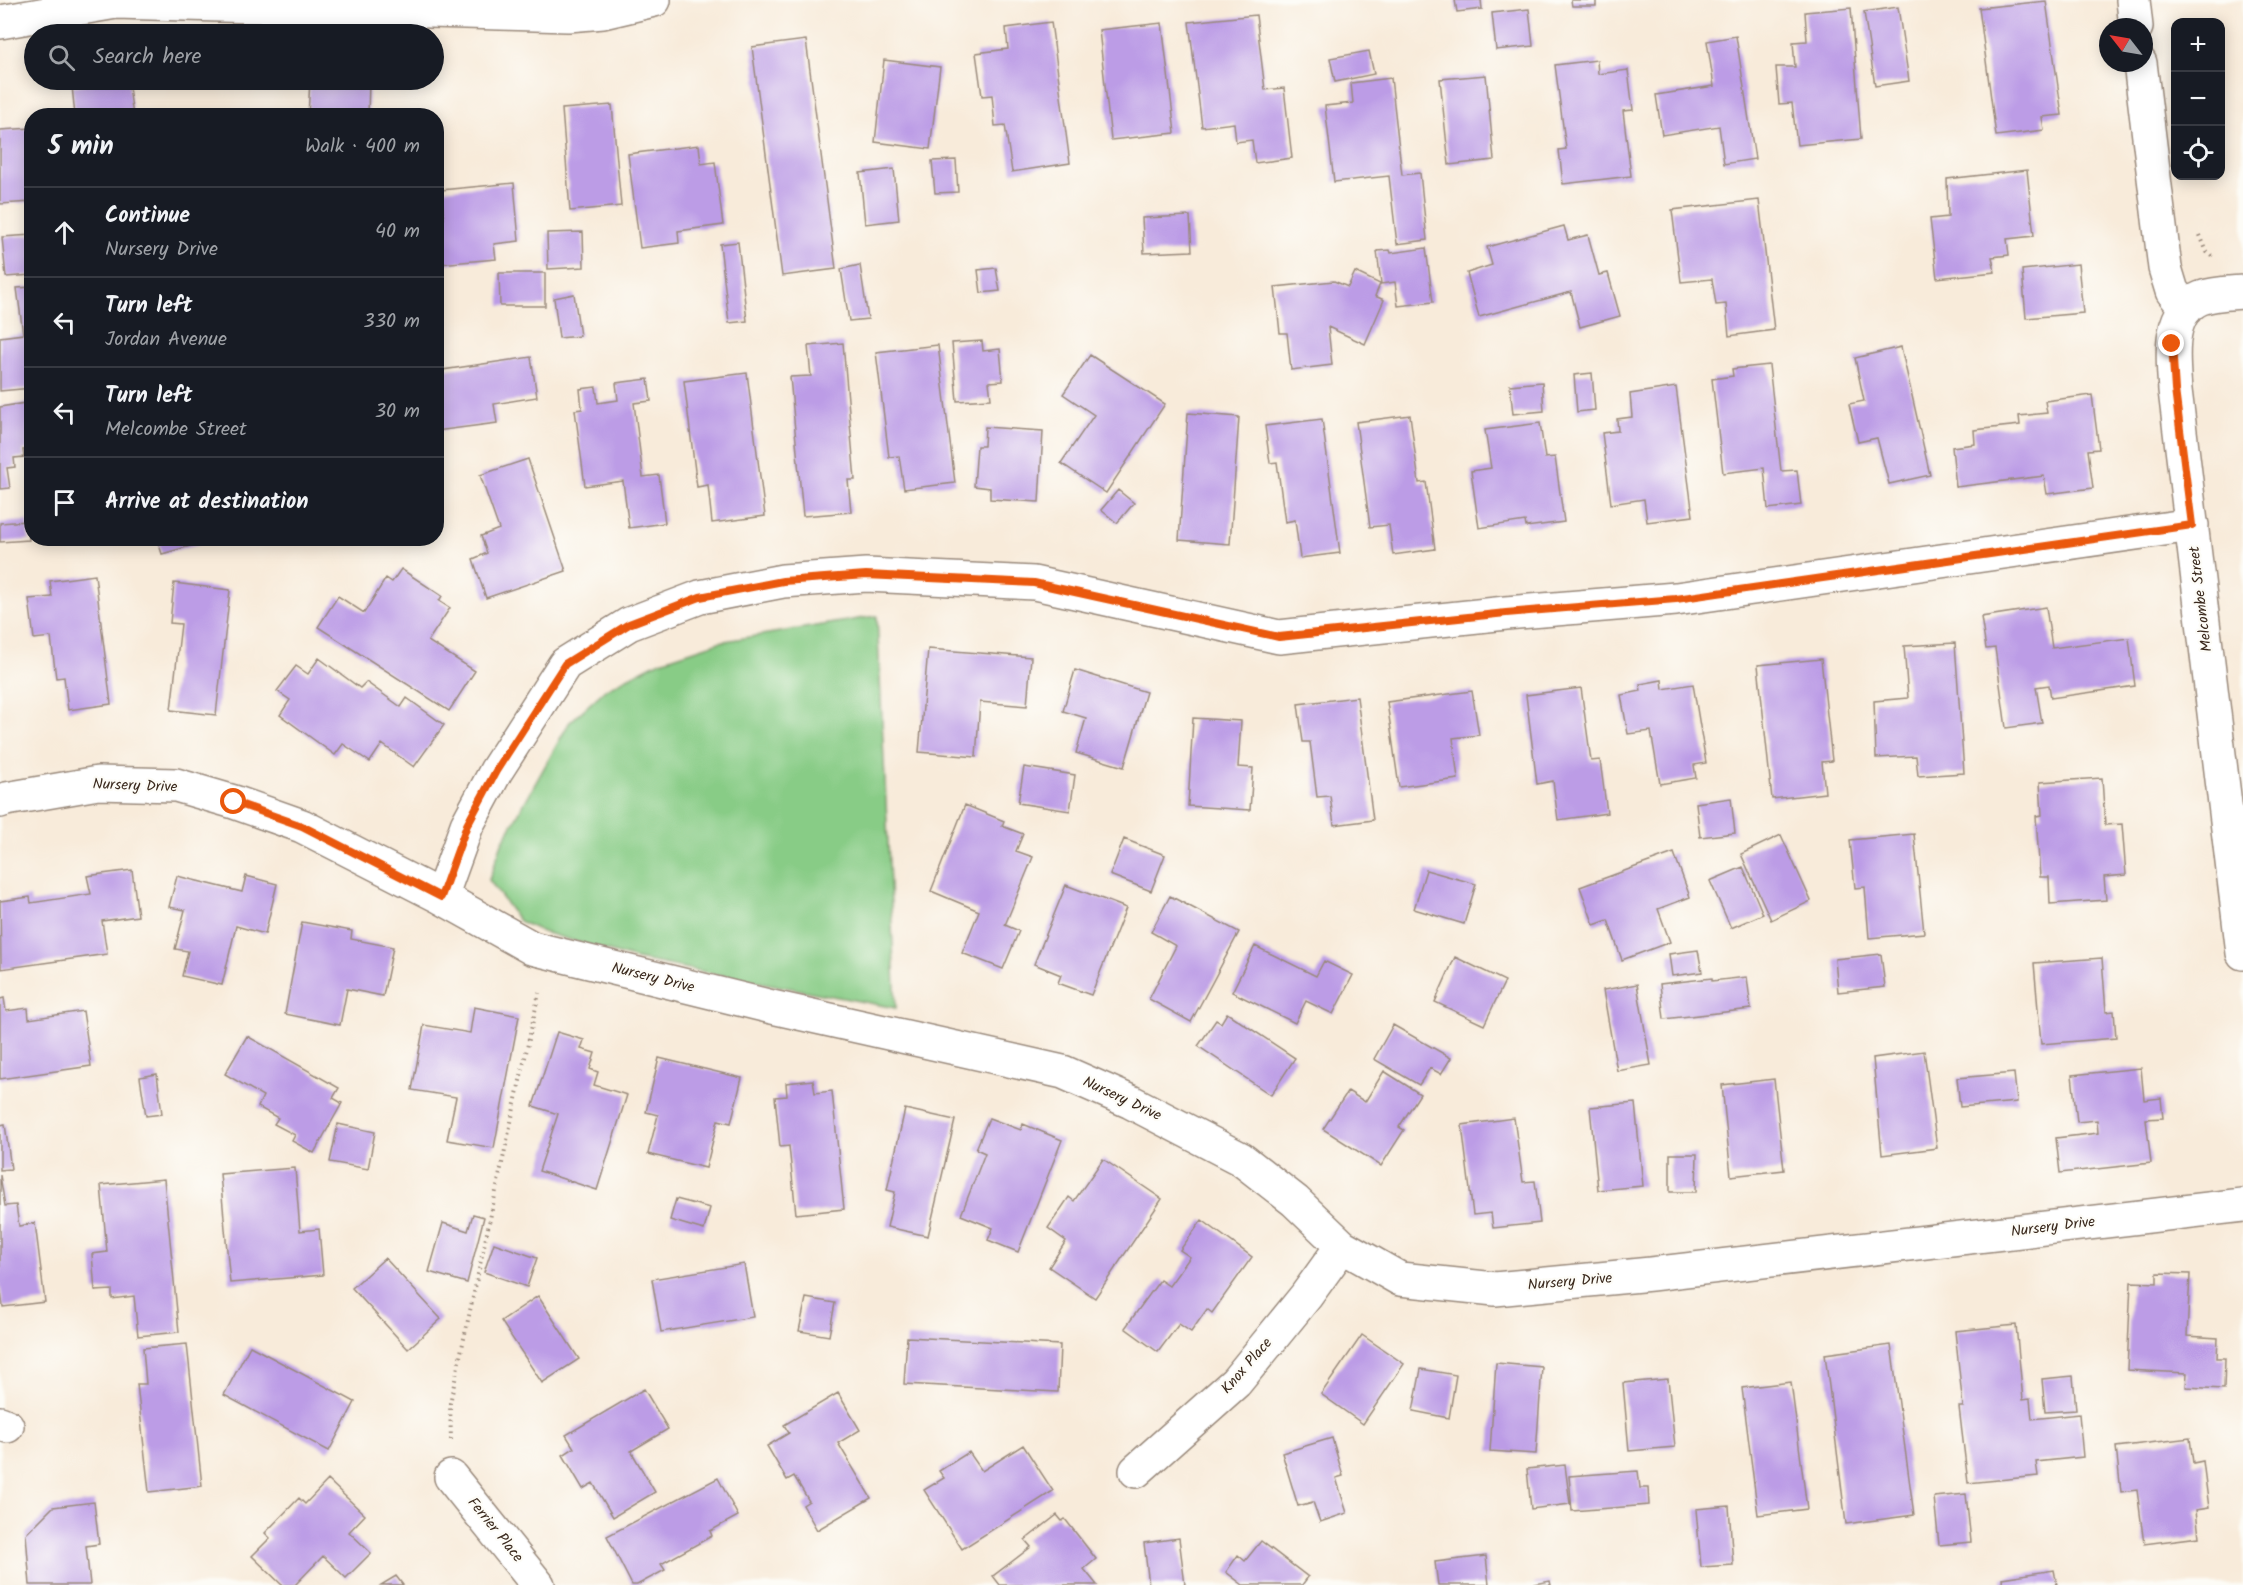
<!DOCTYPE html>
<meta charset="utf-8">
<style>
body{margin:0;font-family:Kalam,sans-serif;background:#20242c;color:#f1f3f6}
.controls{position:absolute;right:18px;top:18px;display:grid;overflow:hidden;border-radius:12px;box-shadow:0 3px 15px #0003}
.controls button{width:54px;height:54px;display:grid;place-items:center;padding:0;border:0;border-bottom:2px solid #363941;background:#171b24;color:#f1f3f6;font:30px sans-serif}
.compass{position:absolute;left:2099px;top:18px;width:54px;height:54px;border-radius:50%;background:#171b24;box-shadow:0 3px 15px #0003;rotate:301deg}
.stop{position:absolute;width:18px;height:18px;margin:-14px;border:4px solid #ea580c;border-radius:50%;background:#fff}
.stop.end{background:#ea580c;border-color:#fff;box-shadow:0 2px 6px #0008}
.list{margin:0;padding:0;list-style:none}
h2{display:flex;justify-content:space-between;align-items:center;height:78px;margin:0;padding:0 24px;font-size:26px}
h2 small{font-size:20px;font-weight:400;color:#9ea1a6}
.list li{display:grid;grid-template-columns:39px 1fr auto;gap:18px;align-items:center;box-sizing:border-box;height:90px;padding:0 24px;border-top:2px solid #363941}
.list b{display:block;font-size:22px;white-space:nowrap}
.list p{margin:0;font-size:20px;white-space:nowrap;color:#9ea1a6}
.list em{font-size:20px;font-style:normal;color:#9ea1a6}
.icon{flex:none;width:33px;height:33px;fill:none;stroke:currentColor;stroke-width:2;stroke-linecap:round;stroke-linejoin:round}
.map{position:relative;flex:none;width:2243px;height:1585px;overflow:hidden}
.search{position:absolute;background:#171b24;box-shadow:0 3px 15px #0003;left:24px;top:24px;width:420px;height:66px;display:flex;align-items:center;gap:15px;box-sizing:border-box;padding:0 21px;border-radius:33px;color:#9ea1a6;font-size:22px}
.panel{position:absolute;background:#171b24;box-shadow:0 3px 15px #0003;left:24px;top:108px;width:420px;height:438px;border-radius:24px}
.map>svg:first-child{display:block}
</style>
<div class="map">
<svg width="2243" height="1585" viewBox="0 0 2243 1585">
<rect width="100%" height="100%" fill="#fdfcf7"/>
<filter id="ink" filterUnits="userSpaceOnUse"><feTurbulence type="fractalNoise" baseFrequency=".0167" numOctaves="2"/><feDisplacementMap in="SourceGraphic" scale="12" xChannelSelector="R" yChannelSelector="G"/><feConvolveMatrix kernelMatrix="1 2 1 2 8 2 1 2 1" color-interpolation-filters="sRGB"/></filter>
<filter id="wash" filterUnits="userSpaceOnUse"><feTurbulence type="fractalNoise" baseFrequency=".008" numOctaves="4" result="noise"/><feDisplacementMap in="SourceGraphic" scale="24" xChannelSelector="R" yChannelSelector="G"/><feGaussianBlur stdDeviation="1.35" result="paint"/><feColorMatrix in="noise" values="0 0 0 0 0 0 0 0 0 0 0 0 0 0 0 0 0 1.4 0 .05"/><feComposite in="paint" operator="in"/></filter>
<g filter="url(#wash)">
<rect width="100%" height="100%" fill="#f8ebda"/>
<path fill="#88cc86" stroke="#627b52" stroke-width="1.5" d="M877,616L896,1008L636,959L543,932L519,921L489,880L502,843L569,723L606,689L658,662L719,642Z"/>
<g id="blocks">
<path fill="#bc9ce6" d="M1455,0H1481L1482,9L1457,12Z
M1571,0H1596V6H1572Z
M2046,1L2062,115L2042,117L2044,130L1996,136L1979,8Z
M1898,7L1909,81L1875,86L1864,12Z
M1851,8L1861,139L1797,145L1792,103L1779,104L1776,67H1795L1793,42L1807,41L1805,12Z
M1529,9L1533,46L1496,50L1492,13Z
M1256,15L1265,90L1284,88L1292,158L1255,163L1252,140L1236,142L1234,123L1202,127L1189,22Z
M1051,22L1070,163L1012,172L1005,125L995,126L992,95L982,96L976,53L1008,49L1006,28Z
M1162,23L1175,133L1111,140L1099,30Z
M1736,36L1755,159L1724,164L1719,126L1662,135L1656,95L1714,86L1707,41Z
M806,40L836,269L782,276L752,47Z
M1369,51L1374,74L1335,82L1330,58Z
M884,60L940,67L930,149L875,142Z
M1597,60L1598,74L1628,70L1633,110L1623,111L1631,176L1563,184L1559,150L1566,149L1555,65Z
M1486,75L1494,160L1449,165L1440,79Z
M1391,78L1402,175L1420,173L1427,240L1397,244L1389,176L1334,182L1325,106L1353,103L1351,83Z
M118,80H128L133,116H75L72,86Z
M310,80H369L368,116H308Z
M612,105L621,206L570,211L562,109Z
M32,128V202L0,204V130Z
M699,145L701,164L715,162L723,225L678,231L679,243L640,248L628,154Z
M956,160L958,192L935,193L932,161Z
M894,169L899,220L865,224L860,173Z
M2027,170L2034,236L2007,239L2009,255L1992,257L1995,272L1937,278L1930,219L1948,217L1947,179Z
M514,183L519,241L494,244L496,259L439,264L436,220L444,219L441,190Z
M1759,200L1774,330L1729,336L1726,304L1716,305L1712,279L1681,282L1672,210Z
M1190,216L1192,251L1144,253L1142,218Z
M1564,226L1568,240L1588,235L1599,275L1608,273L1620,316L1580,327L1571,292L1479,317L1467,273L1492,265L1487,247Z
M583,232L584,267L548,269L547,233Z
M32,235V275L6,277L2,237Z
M738,242L747,321L729,323L720,244Z
M1426,248L1433,302L1398,306L1395,282L1381,284L1377,251L1390,250L1391,253Z
M2078,264L2083,313L2026,318L2022,270Z
M860,265L868,319L849,321L841,269Z
M996,268L1000,291L981,293L978,270Z
M1355,272L1380,284L1375,296L1384,300L1365,344L1328,327L1332,365L1291,370L1287,333H1280L1275,287L1334,281L1348,287Z
M499,273H545V306H500Z
M32,287V388L0,391V337L23,334L17,288Z
M574,294L580,336L559,338L554,298Z
M982,341L983,351L1000,349L1003,381L989,382L991,399L957,401L952,343Z
M843,343L855,480H848L851,512L803,516L790,377L811,376L808,346Z
M938,345L955,483L904,489L899,456L889,457L876,352Z
M1901,347L1930,475L1889,484L1877,438L1858,442L1849,404L1864,401L1855,358Z
M1090,355L1165,404L1106,493L1061,463L1094,415L1063,394Z
M531,357L537,397L494,404L497,423L436,431V371Z
M1769,365L1781,471L1797,470L1801,505L1768,509L1764,468L1723,473L1712,379L1733,376L1732,369Z
M747,373L765,516L712,523L708,485L697,487L684,381Z
M1592,373L1595,410L1577,412L1574,375Z
M648,379L651,401L634,403L643,477L659,475L665,523L629,528L623,481L585,486L575,410L582,409L580,389L596,387L598,403L618,400L616,383Z
M1542,382L1544,411L1513,414L1510,385Z
M1676,387L1693,516L1647,522L1644,499L1611,504L1602,433L1618,431L1617,419L1632,417L1630,394Z
M2092,395L2099,449L2088,450L2093,488L2047,494L2044,476L1956,487L1952,447L1975,444L1974,430L2020,425L2019,416L2047,413L2045,401Z
M32,402V449L23,450L24,457L14,458L15,467L7,468L10,488L0,489V407Z
M1188,413L1239,417L1230,544L1179,540Z
M1410,415L1419,483L1426,482L1435,549L1393,555L1389,525L1370,527L1356,422Z
M1322,419L1340,553L1300,558L1295,520L1285,522L1277,462L1270,463L1265,426Z
M1540,423L1545,458L1555,457L1564,522L1526,527L1525,521L1479,528L1471,471L1491,468L1485,430Z
M985,427L1043,431L1039,502L990,499V488L974,486L977,446H984Z
M528,459L566,571L486,598L473,559L487,553L481,536L499,529L480,475Z
M1118,490L1134,503L1117,523L1101,510Z
M27,521L29,540L0,542V523Z
M157,538H203L204,542L162,554Z
M401,569L442,596L439,601L450,608L428,641L475,671L449,711L318,627L338,596L364,613L386,578L392,582Z
M95,575L111,704L68,710L64,677L56,678L51,637L34,639L29,599L52,597L50,581Z
M174,583L230,590L216,715L171,710L181,624L170,623Z
M2046,607L2052,648L2129,638L2135,686L2051,698L2049,685L2036,687L2042,723L2006,728L1995,648L1986,649L1981,617Z
M1955,643L1964,773L1918,776L1916,756L1876,758L1874,701L1908,698L1904,646Z
M928,649L1031,657L1027,706L980,702L976,757L919,752Z
M319,658L360,688L366,682L401,707L407,698L444,725L414,767L382,744L370,762L343,744L335,755L280,715L290,700L277,691L296,666L308,674Z
M1821,659L1832,761L1822,762L1825,793L1772,799L1758,665Z
M1075,670L1146,692L1124,767L1076,753L1086,718L1063,711Z
M1662,680L1663,689L1693,684L1706,763L1694,765L1696,778L1660,784L1651,731L1628,734L1621,695L1641,691L1640,684Z
M1581,688L1591,761L1600,760L1607,813L1558,820L1553,781L1537,784L1526,695Z
M1472,691L1479,735L1453,738L1458,779L1399,787L1387,702Z
M1357,697L1373,820L1334,825L1330,796L1317,797L1310,742H1303L1298,704Z
M1193,718L1241,721L1238,767L1253,768L1250,810L1188,806Z
M1024,767L1075,775L1070,811L1018,803Z
M2102,778L2105,825L2122,824L2126,875L2104,877L2106,900L2050,904L2049,877H2040L2036,816L2042,815L2040,782Z
M1731,798L1735,833L1700,837L1696,803Z
M965,805L1004,821L1002,826L1023,834L1016,851L1033,857L1005,925L1019,931L1003,969L962,953L979,911L931,891Z
M1914,834L1924,933L1869,938L1865,887L1855,888L1850,840Z
M1781,835L1811,901L1771,920L1741,854Z
M1124,839L1165,855L1151,891L1110,875Z
M1674,853L1690,897L1658,909L1670,942L1622,960L1608,920L1594,925L1580,887Z
M1743,867L1763,914L1731,928L1710,881Z
M132,870L138,916L102,921L107,954L1,969L0,901L30,897L31,903L91,894L87,876Z
M1426,870L1476,884L1464,924L1414,909Z
M177,876L242,892L246,876L277,884L265,934L236,926L222,985L182,976L188,951L175,949L185,910L169,907Z
M1066,885L1126,908L1091,995L1058,983L1061,975L1034,964Z
M1170,896L1239,932L1191,1022L1149,999L1176,946L1151,932Z
M302,922L352,931L351,939L393,947L383,996L347,989L340,1025L285,1014Z
M1255,946L1316,976L1324,961L1353,975L1333,1014L1306,1001L1295,1023L1232,992Z
M1698,950L1702,972L1672,976L1669,954Z
M1881,954L1885,987L1838,992L1835,959Z
M1455,957L1505,981L1484,1025L1435,1002Z
M2102,958L2106,1012L2114,1011L2116,1038L2041,1044L2034,963Z
M1747,977L1751,1009L1664,1019L1660,984L1712,978V981Z
M1637,984L1651,1065L1617,1071L1603,990Z
M4,998L6,1011L28,1008L29,1019L83,1011L91,1066L0,1079V999Z
M474,1007L519,1016L494,1148L447,1140L456,1097L412,1090L424,1025L470,1033Z
M1227,1013L1295,1058L1271,1095L1198,1046L1216,1020L1221,1023Z
M1393,1025L1451,1058L1441,1074L1430,1068L1419,1085L1374,1059Z
M557,1032L584,1040L581,1049L595,1053L590,1069L598,1072L594,1085L627,1095L597,1190L539,1171L558,1114L533,1106Z
M247,1036L339,1088L333,1098L342,1103L314,1153L292,1141L295,1135L274,1124L278,1118L258,1107L263,1096L225,1074Z
M1924,1051L1937,1148L1882,1155L1873,1058Z
M659,1058L742,1078L731,1123L718,1120L706,1168L648,1154L658,1115L646,1112Z
M2141,1068L2144,1100L2161,1098L2163,1118L2146,1119L2151,1163L2060,1173L2056,1138L2098,1133L2097,1120L2077,1122L2072,1075Z
M1384,1071L1420,1094L1399,1127L1404,1130L1381,1166L1323,1129L1348,1091L1365,1102Z
M2014,1073L2017,1102L1960,1107L1957,1078Z
M157,1074L162,1114L146,1116L140,1077Z
M1774,1079L1784,1170L1731,1176L1722,1085Z
M813,1080L815,1093L832,1091L844,1209L796,1214L789,1146L780,1147L775,1097L787,1096L786,1083Z
M1635,1103L1643,1186L1598,1190L1590,1107Z
M905,1109L955,1120L928,1236L887,1227L895,1192L887,1190Z
M989,1118L1021,1130L1023,1124L1062,1140L1018,1252L988,1240L993,1228L961,1215L985,1153L976,1149Z
M1514,1118L1523,1182L1535,1181L1540,1223L1493,1228L1491,1213L1473,1215L1462,1125Z
M5,1124L11,1169L0,1170V1125Z
M338,1124L375,1132L368,1169L330,1162Z
M1670,1154H1697L1696,1192H1670Z
M1103,1159L1162,1199L1095,1298L1049,1267L1066,1241L1048,1228L1069,1197L1074,1201Z
M295,1168L300,1231L319,1229L323,1275L230,1283L220,1174Z
M0,1175L5,1206L16,1205L19,1226L35,1223L45,1302L3,1307L0,1284Z
M164,1179L179,1332L138,1336L134,1296L112,1299V1290L95,1291L92,1254L107,1252L101,1185Z
M676,1199L710,1208L704,1230L670,1220Z
M473,1214L484,1217L467,1283L429,1272L443,1223L468,1231Z
M1202,1220L1252,1257L1212,1313L1207,1309L1191,1332L1179,1324L1158,1352L1125,1328L1160,1280L1169,1286L1190,1257L1180,1250Z
M494,1243L537,1258L527,1287L484,1272Z
M385,1258L441,1319L408,1349L352,1288Z
M744,1264L753,1317L661,1332L652,1279Z
M2157,1273L2190,1274L2187,1336L2218,1338L2217,1358H2225L2224,1389L2186,1387L2187,1373L2127,1370L2131,1282L2157,1283Z
M538,1296L579,1359L542,1383L501,1321Z
M806,1298L835,1303L829,1336L799,1331Z
M2016,1325L2023,1400L2030,1399L2032,1419L2079,1414L2083,1457L2036,1462L2038,1476L1968,1483L1959,1407H1963L1955,1331Z
M1362,1335L1404,1364L1363,1424L1321,1394Z
M907,1337L1060,1345L1058,1392L904,1384Z
M187,1344L202,1486L149,1492L137,1384H146L143,1348Z
M1891,1345L1914,1515L1846,1524L1825,1354Z
M250,1346L355,1402L329,1451L224,1395Z
M1496,1363L1542,1367L1536,1454L1490,1451Z
M1421,1369L1456,1375L1449,1418L1413,1411Z
M2073,1376L2076,1410L2045,1412L2042,1379Z
M1668,1379L1675,1447L1629,1451L1623,1383Z
M1791,1382L1807,1509L1758,1515L1742,1388Z
M644,1389L668,1429L631,1451L655,1492L613,1517L593,1483L583,1489L563,1455L574,1448L566,1435Z
M838,1393L860,1430L838,1443L871,1498L817,1530L803,1505L809,1501L794,1476L787,1480L767,1446L789,1433L784,1425Z
M1332,1438L1343,1476L1336,1478L1347,1513L1320,1522L1313,1502L1298,1506L1282,1453Z
M2190,1438L2193,1463L2203,1461L2209,1508L2196,1510L2199,1537L2144,1544L2137,1490L2121,1492L2116,1447Z
M1023,1445L1053,1491L962,1549L924,1490L944,1478L939,1471L969,1452L982,1471Z
M1565,1465L1570,1504L1531,1509L1527,1469Z
M1638,1471L1640,1488H1648L1649,1505L1572,1511L1569,1476Z
M718,1478L738,1516L710,1531L712,1536L661,1564L665,1570L637,1585H632L607,1536Z
M328,1480L365,1515L349,1532L371,1553L346,1578L323,1556L295,1585H282L252,1556L270,1538L265,1533L299,1498L305,1504Z
M1966,1494L1971,1542L1939,1545L1934,1497Z
M94,1502L99,1544L86,1546L90,1585H30L26,1534L53,1507Z
M1729,1506L1733,1565L1701,1567L1696,1509Z
M1057,1515L1062,1521L1065,1519L1096,1559L1084,1569L1097,1585H1000L993,1576L1031,1547L1025,1540Z
M1179,1538L1185,1585H1149L1144,1543Z
M1261,1541L1308,1577L1302,1585H1243L1226,1572L1238,1555L1245,1561Z
M1486,1556L1489,1585H1438L1435,1562Z
M2054,1570L2057,1585H2003L2002,1578Z
M396,1576L403,1585H381Z
M1550,1581L1551,1585H1534V1584Z"/>
</g>
</g>
<g filter="url(#ink)">
<use href="#blocks" fill-opacity="0" stroke="#9a8a7c" stroke-width="1.5"/>
<g fill="none" stroke-linecap="round" stroke-linejoin="round">
<g stroke="#9a8a7c" stroke-width="36">
<path id="minor" d="M2133,0L2136,27
M0,22L116,2L568,15L603,12L654,0
M2140,63L2165,268L2172,291L2186,309
M2243,292C2230,293 2214,293 2201,298C2166,312 2173,360 2175,390L2243,953
M0,801L6,799L98,783L176,785L234,802L302,826L441,897L532,948L772,1007L1063,1072L1131,1102L1241,1159L1295,1201L1342,1246L1400,1279L1495,1289L1651,1274L2243,1205
M441,897L467,825L496,771L565,664L629,624L700,597L783,581L866,575L1034,583L1279,637L1506,613L1676,599L2192,525
M0,1423L7,1426
M1136,1471L1236,1382L1306,1296L1342,1246
M451,1477L538,1585"/>
</g>
<path stroke="#9a8a7c" stroke-width="4" stroke-dasharray="1.5 4.5" stroke-linecap="butt" d="M2200,235L2207,252L2212,257
M451,1440L450,1403L539,993"/>
<use href="#minor" stroke="#fff" stroke-width="33"/>
</g>
</g>
<g fill="none" stroke-linecap="round" stroke-linejoin="round" filter="url(#ink)">
<path stroke="#ea580c" stroke-width="8" d="M234,802L302,826L441,897L467,825L496,771L565,664L629,624L700,597L783,581L866,575L1034,583L1279,637L1506,613L1676,599L2192,525L2175,390L2172,344"/>
</g>
<g text-anchor="middle" dominant-baseline="central" stroke-width="4.5" stroke-linejoin="round" paint-order="stroke">
<g font-size="15" fill="#3b2a1e" stroke="#fdfcf7">
<text transform="translate(2201 599) rotate(-97)">Melcombe Street</text>
<text transform="translate(135 786) rotate(2)">Nursery Drive</text>
<text transform="translate(653 978) rotate(14)">Nursery Drive</text>
<text transform="translate(1122 1099) rotate(25)">Nursery Drive</text>
<text transform="translate(2053 1227) rotate(-7)">Nursery Drive</text>
<text transform="translate(1570 1282) rotate(-5)">Nursery Drive</text>
<text transform="translate(1247 1366) rotate(-49)">Knox Place</text>
<text transform="translate(495 1530) rotate(51)">Ferrier Place</text>
</g>
</g>
</svg>
<div class="controls">
<button>+</button>
<button>−</button>
<button><svg class="icon" aria-label="locate" viewBox="0 0 24 24"><circle cx="12" cy="12" r="6"/><path d="M12 2v4M12 18v4M2 12h4M18 12h4"/></svg></button>
</div>
<svg class="compass" viewBox="-18 -18 36 36"><path d="M0-13l5 13h-10z" fill="#e53935"/><path d="M0 13l5-13h-10z" fill="#9ea1a6"/></svg>
<div class="stop" style="left:234px;top:802px"></div>
<div class="stop end" style="left:2172px;top:344px"></div>
<div class="search"><svg class="icon" aria-label="search" viewBox="0 0 24 24"><circle cx="10" cy="10" r="6"/><path d="M15 15l6 6"/></svg>Search here</div>
<section class="panel">
<h2>5 min<small>Walk · 400 m</small></h2>
<ul class="list">
<li><svg class="icon" aria-label="ahead" viewBox="0 0 24 24"><path d="M12 20V5M6 11l6-6 6 6"/></svg><div><b>Continue</b><p>Nursery Drive</p></div><em>40 m</em></li>
<li><svg class="icon" aria-label="left" viewBox="0 0 24 24"><path d="M17 20v-9H6M10 6l-5 5 5 5"/></svg><div><b>Turn left</b><p>Jordan Avenue</p></div><em>330 m</em></li>
<li><svg class="icon" aria-label="left" viewBox="0 0 24 24"><path d="M17 20v-9H6M10 6l-5 5 5 5"/></svg><div><b>Turn left</b><p>Melcombe Street</p></div><em>30 m</em></li>
<li><svg class="icon" aria-label="arrive" viewBox="0 0 24 24"><path d="M6 21V4h12l-3 4 3 4H6"/></svg><div><b>Arrive at destination</b></div></li>
</ul>
</section>
</div>
